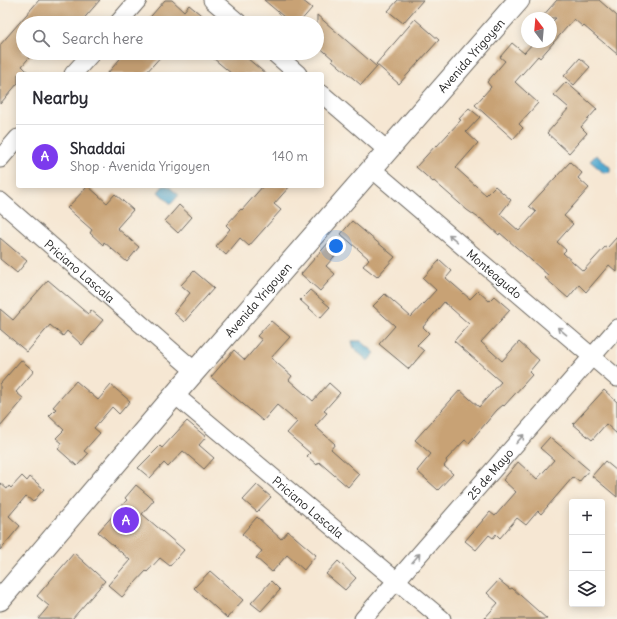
<!DOCTYPE html>
<meta charset="utf-8">
<style>
body{margin:0;font-family:Delius,sans-serif;background:#f7f7f7;color:#2b2b33}
.controls{position:absolute;right:12px;bottom:12px;display:grid;overflow:hidden;border-radius:4px;box-shadow:0 2px 10px #0003}
.controls button{width:36px;height:36px;display:grid;place-items:center;padding:0;border:0;border-bottom:1px solid #e1e1e2;background:#fff;color:#2b2b33;font:20px sans-serif}
.compass{position:absolute;left:521px;top:12px;width:36px;height:36px;border-radius:50%;background:#fff;box-shadow:0 2px 10px #0003;rotate:344deg}
.you{position:absolute;left:336px;top:246px;width:14px;height:14px;margin:-10px;border:3px solid #fff;border-radius:50%;background:#1a73e8;box-shadow:0 0 0 6px #1a73e833}
.badge{display:grid;place-items:center;width:26px;height:26px;border-radius:50%;background:#7c3aed;color:#fff;font-size:13px;font-weight:700}
.pin{position:absolute;translate:-50% -50%;border:2px solid #fff;box-shadow:0 1px 4px #0006}
.list{margin:0;padding:0;list-style:none}
h2{display:flex;justify-content:space-between;align-items:center;height:52px;margin:0;padding:0 16px;font-size:17px}
h2 small{font-size:13px;font-weight:400;color:#7c7c81}
.list li{display:grid;grid-template-columns:26px 1fr auto;gap:12px;align-items:center;box-sizing:border-box;height:64px;padding:0 16px;border-top:1px solid #e1e1e2}
.list b{display:block;font-size:15px;white-space:nowrap}
.list p{margin:0;font-size:13px;white-space:nowrap;color:#7c7c81}
.list em{font-size:13px;font-style:normal;color:#7c7c81}
.icon{flex:none;width:22px;height:22px;fill:none;stroke:currentColor;stroke-width:2;stroke-linecap:round;stroke-linejoin:round}
.map{position:relative;flex:none;width:617px;height:619px;overflow:hidden}
.search{position:absolute;background:#fff;box-shadow:0 2px 10px #0003;left:16px;top:16px;width:308px;height:44px;display:flex;align-items:center;gap:10px;box-sizing:border-box;padding:0 14px;border-radius:22px;color:#7c7c81;font-size:15px}
.panel{position:absolute;background:#fff;box-shadow:0 2px 10px #0003;left:16px;top:72px;width:308px;height:116px;border-radius:4px}
.map>svg:first-child{display:block}
</style>
<div class="map">
<svg width="617" height="619" viewBox="0 0 617 619">
<rect width="100%" height="100%" fill="#f7f3e8"/>
<filter id="ink" filterUnits="userSpaceOnUse"><feTurbulence type="fractalNoise" baseFrequency=".025" numOctaves="2"/><feDisplacementMap in="SourceGraphic" scale="8" xChannelSelector="R" yChannelSelector="G"/><feConvolveMatrix kernelMatrix="1 2 1 2 8 2 1 2 1" color-interpolation-filters="sRGB"/></filter>
<filter id="wash" filterUnits="userSpaceOnUse"><feTurbulence type="fractalNoise" baseFrequency=".012" numOctaves="4" result="noise"/><feDisplacementMap in="SourceGraphic" scale="16" xChannelSelector="R" yChannelSelector="G"/><feGaussianBlur stdDeviation="0.9" result="paint"/><feColorMatrix in="noise" values="0 0 0 0 0 0 0 0 0 0 0 0 0 0 0 0 0 1.4 0 .05"/><feComposite in="paint" operator="in"/></filter>
<g filter="url(#wash)">
<rect width="100%" height="100%" fill="#f6e7d3"/>
<path fill="#52a9cf" stroke="#376276" d="M596,155L610,167V172L604,173L590,161Z
M163,186H168L179,195L171,204L158,192Z
M352,341H361L375,353L368,361L354,349Z"/>
<g id="blocks">
<path fill="#c8a274" d="M39,0H100L80,23H23V53H33L22,66L30,74H18V83L0,104V45Z
M165,0H172L184,11L189,5L211,23H145Z
M264,0H302L312,8L299,23H291Z
M398,0H423L403,23L388,11Z
M557,0H599L617,16V54L584,26L583,27L574,19L540,58L538,56L515,82L538,103L519,124L523,128L513,139L475,105L491,87L487,82L505,61L500,57L512,43L524,53L534,42H551V23L556,18H541Z
M317,15L377,67L361,85L332,60L333,59L317,45Z
M415,19L439,40L399,84L376,64Z
M125,53H164L145,74H107Z
M207,53H241L266,74H232Z
M580,58L590,67L574,85L564,76Z
M566,82L597,109L581,127L587,133L569,153L547,133L569,108L554,95Z
M469,108L480,117L466,132L478,143L456,168L486,195L495,186L511,200L500,214L519,231L536,212L529,206L570,162L582,173L578,178L589,188L564,216L573,224L557,242L566,250L563,253L583,271L605,247L607,248L617,237V272L609,265L586,292L579,285L568,298L545,278L548,275L500,233L499,235L480,218V219L467,210L434,181L433,182L416,167L436,145L437,146L461,120L459,119Z
M88,186L107,203L115,194L133,210L117,228L139,247L127,262L104,242L103,245L90,233L92,230L67,208Z
M263,186H290L274,204L281,210L249,246L240,238L226,255L216,246L230,229L226,225L241,209L242,210Z
M179,205L192,217L178,233L165,221Z
M352,221L395,257L377,277L363,266L369,259L341,234Z
M0,238L27,261L17,273L0,259Z
M329,242L339,251L326,266L335,274L320,291L301,274Z
M440,260L452,271L446,278L470,299L478,291L489,301L494,296L510,310L481,342L502,361L519,342L539,360L529,372L532,375L504,406L503,405L497,410L469,443L465,440L446,460L447,462L444,466L453,474L438,490L417,471L431,454L415,440L460,390L479,407L501,382L454,341L469,324L444,302L423,327L429,333L417,345L424,351L409,369L379,344L395,326L373,306L385,294L411,317L436,290L423,278Z
M194,271L214,288L184,322L174,313L190,293L181,285Z
M48,280L88,314L91,310L103,320L82,345L67,331L63,336L50,325L27,352L0,329V309L13,320Z
M310,290L330,307L320,318L300,300Z
M271,321L290,337L271,358L292,376L289,380L313,401L329,383L340,393L324,411L327,413L315,426L335,444L331,449L359,474L348,487L319,462L317,465L307,456L310,453L287,433L297,422L277,405L263,421L211,377L234,350L245,360L262,340L257,336Z
M21,360L34,371L16,392L24,399L0,427V384Z
M76,381L98,400L111,385L130,401L119,414L112,407L94,428L100,433L84,451L88,454L77,466L58,449L62,443L56,438L64,430L49,416L56,409L53,407Z
M604,390L617,402V434L606,424L592,440L573,424Z
M187,421L206,437L199,445L214,458L204,469L183,451L168,467L164,463L150,478L138,468L160,446L162,448Z
M550,437L589,470L579,482L573,477L541,514L538,511L526,525L517,518L500,538L496,534L493,538L489,535L476,550L465,541L490,512L495,516L516,492L503,480L518,462L537,479L554,460L540,448Z
M605,461L617,471V497L592,476Z
M22,476L27,481L30,477L44,489L33,502L26,496L9,516L20,526L0,550V483L7,489L9,486L11,488Z
M136,485L154,500L142,514L184,550L170,566L160,558L147,572L146,571L122,597L108,585L130,560L98,532L127,500L125,498Z
M257,485L271,497L257,512L243,500Z
M257,517L281,539L288,531L316,555L304,570L287,555L272,572L256,558L262,551L242,534Z
M74,553L105,581L72,619H38L49,606L37,596Z
M338,561L356,578L345,590L326,574Z
M210,571L243,600L227,618L194,588Z
M499,580L510,589L512,588L547,619H484L498,603L487,593Z
M271,581L280,590L261,611L251,603Z"/>
</g>
</g>
<g filter="url(#ink)">
<use href="#blocks" fill-opacity="0" stroke="#68635c" stroke-width="1"/>
<g fill="none" stroke-linecap="round" stroke-linejoin="round">
<g stroke="#68635c" stroke-width="19">
<g id="minor">
<path d="M212,0L239,23"/>
<path d="M118,23L138,0"/>
<path d="M274,53L298,74"/>
<path d="M73,74L92,53"/>
<path d="M322,94L388,151"/>
<path d="M0,159L18,138"/>
<path id="s1" d="M372,169L617,378"/>
<path id="s2" d="M0,201L196,372"/>
<path id="s3" d="M175,395L442,619"/>
<path id="s4" d="M363,619L617,328"/>
</g>
</g>
<g stroke="#68635c" stroke-width="23">
<g id="major">
<path id="s5" d="M0,600L183,385L519,0"/>
</g>
</g>
<use href="#minor" stroke="#fff" stroke-width="17"/>
<use href="#major" stroke="#fff" stroke-width="21"/>
</g>
<defs><path id="oneway-shaft" d="M-6 0H5M1.5-3L5.5 0L1.5 3" fill="none" stroke-width="1.6" stroke-linecap="round" stroke-linejoin="round"/></defs>
<g stroke="#999">
<use href="#oneway-shaft" transform="translate(453 238) rotate(-140)"/>
<use href="#oneway-shaft" transform="translate(562 331) rotate(-140)"/>
<use href="#oneway-shaft" transform="translate(520 439) rotate(-49)"/>
<use href="#oneway-shaft" transform="translate(416 558) rotate(-49)"/>
</g>
</g>
<g text-anchor="middle" dominant-baseline="central" stroke-width="3" stroke-linejoin="round" paint-order="stroke">
<g font-size="12" fill="#1c1c1c" stroke="#f7f3e8">
<text stroke="none"><textPath href="#s5" startOffset="720">Avenida Yrigoyen</textPath></text>
<text stroke="none"><textPath href="#s2" startOffset="106">Priciano Lascala</textPath></text>
<text stroke="none"><textPath href="#s1" startOffset="161">Monteagudo</textPath></text>
<text stroke="none"><textPath href="#s5" startOffset="396">Avenida Yrigoyen</textPath></text>
<text stroke="none"><textPath href="#s4" startOffset="193">25 de Mayo</textPath></text>
<text stroke="none"><textPath href="#s3" startOffset="174">Priciano Lascala</textPath></text>
</g>
</g>
</svg>
<div class="controls">
<button>+</button>
<button>−</button>
<button><svg class="icon" aria-label="layers" viewBox="0 0 24 24"><path d="M12 4l9 5-9 5-9-5zM3 14l9 5 9-5"/></svg></button>
</div>
<svg class="compass" viewBox="-18 -18 36 36"><path d="M0-13l5 13h-10z" fill="#e53935"/><path d="M0 13l5-13h-10z" fill="#7c7c81"/></svg>
<div class="you"></div>
<div class="pin badge" style="left:126px;top:520px">A</div>
<div class="search"><svg class="icon" aria-label="search" viewBox="0 0 24 24"><circle cx="10" cy="10" r="6"/><path d="M15 15l6 6"/></svg>Search here</div>
<section class="panel">
<h2>Nearby<small></small></h2>
<ul class="list">
<li><span class="badge">A</span><div><b>Shaddai</b><p>Shop · Avenida Yrigoyen</p></div><em>140 m</em></li>
</ul>
</section>
</div>
